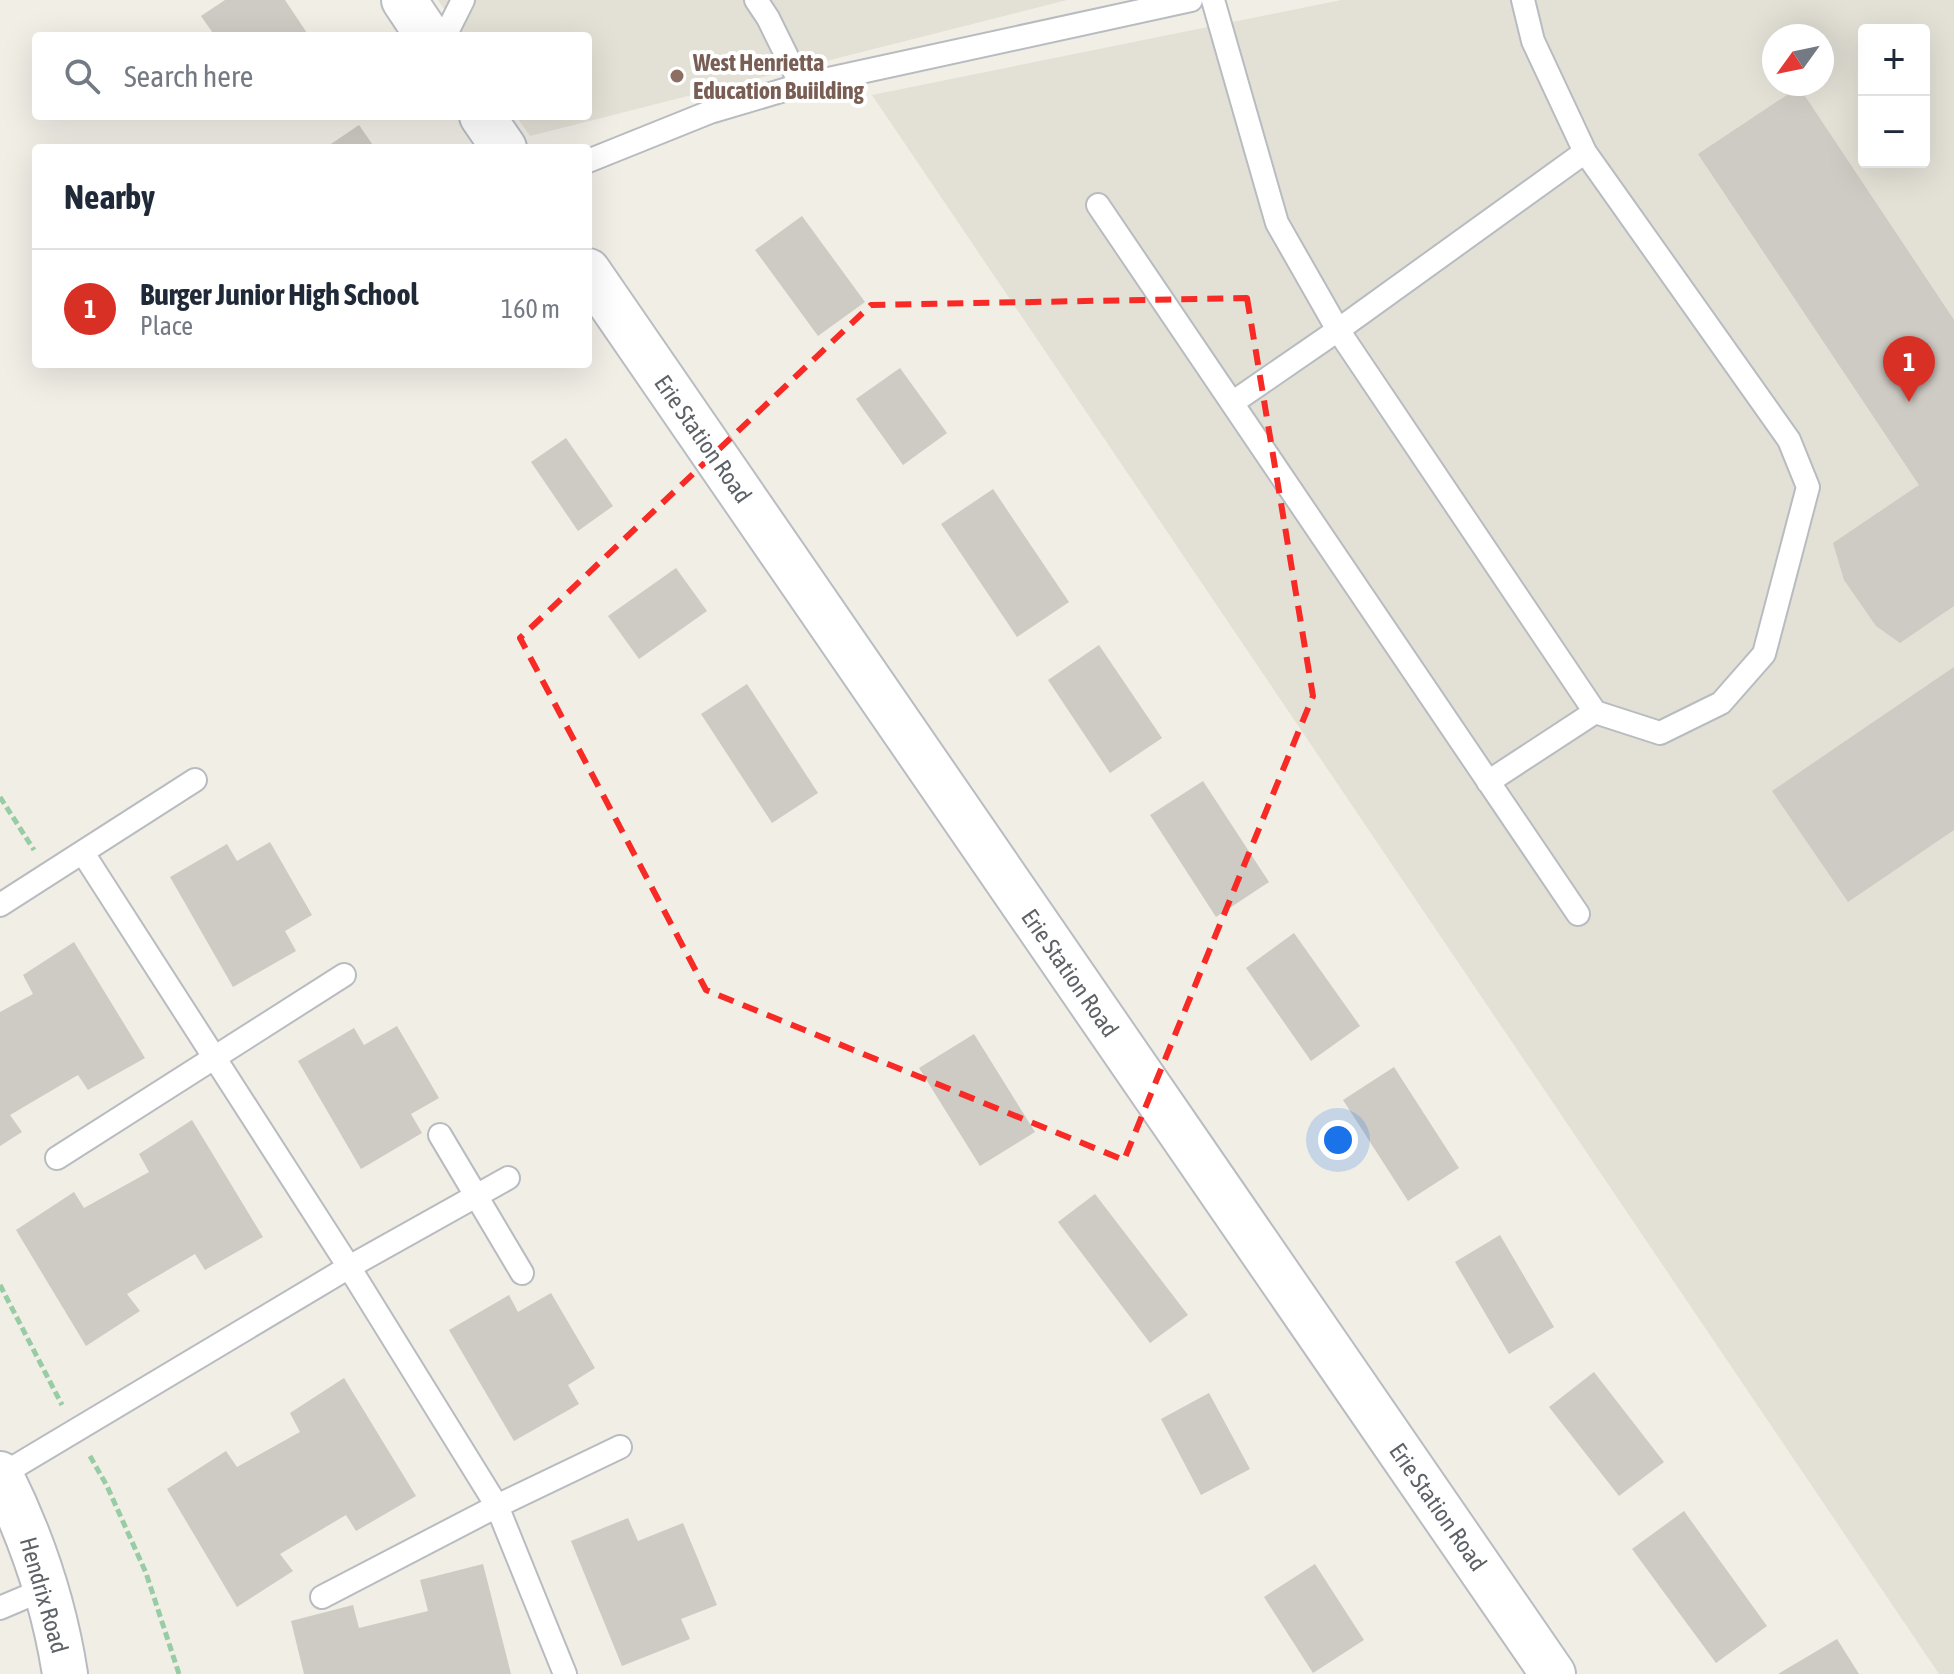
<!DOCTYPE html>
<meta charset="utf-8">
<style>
body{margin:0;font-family:"Asap Condensed",sans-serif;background:#f6f6f7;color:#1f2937}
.controls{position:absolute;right:24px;top:24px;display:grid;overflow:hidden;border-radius:8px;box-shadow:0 8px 32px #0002}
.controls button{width:72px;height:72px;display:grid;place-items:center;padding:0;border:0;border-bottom:2px solid #e0e1e3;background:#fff;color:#1f2937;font:40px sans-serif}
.compass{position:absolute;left:1762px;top:24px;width:72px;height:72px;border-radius:50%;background:#fff;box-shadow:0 8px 32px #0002;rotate:237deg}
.you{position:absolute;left:1338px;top:1140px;width:28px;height:28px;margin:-20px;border:6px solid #fff;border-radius:50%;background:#1a73e8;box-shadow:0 0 0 12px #1a73e833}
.badge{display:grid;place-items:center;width:52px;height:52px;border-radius:50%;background:#d93025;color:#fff;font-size:26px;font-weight:700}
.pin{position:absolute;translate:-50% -66px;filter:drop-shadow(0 2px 4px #0008)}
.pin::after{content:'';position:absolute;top:42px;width:28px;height:24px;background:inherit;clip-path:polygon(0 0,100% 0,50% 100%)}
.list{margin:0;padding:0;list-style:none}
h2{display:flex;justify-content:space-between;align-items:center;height:104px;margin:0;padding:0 32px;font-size:34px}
h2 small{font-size:26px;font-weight:400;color:#747a83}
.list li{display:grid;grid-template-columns:52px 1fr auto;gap:24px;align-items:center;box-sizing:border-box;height:120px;padding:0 32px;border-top:2px solid #e0e1e3}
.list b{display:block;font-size:30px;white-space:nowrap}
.list p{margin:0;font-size:26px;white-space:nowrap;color:#747a83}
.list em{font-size:26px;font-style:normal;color:#747a83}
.icon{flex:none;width:44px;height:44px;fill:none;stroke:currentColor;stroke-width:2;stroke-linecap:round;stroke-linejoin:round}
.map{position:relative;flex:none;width:1954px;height:1674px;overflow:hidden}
.search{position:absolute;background:#fff;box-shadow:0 8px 32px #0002;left:32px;top:32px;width:560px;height:88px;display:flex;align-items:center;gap:20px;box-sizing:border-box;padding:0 28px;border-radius:8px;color:#747a83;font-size:30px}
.panel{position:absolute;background:#fff;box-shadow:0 8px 32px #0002;left:32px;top:144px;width:560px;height:224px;border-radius:8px}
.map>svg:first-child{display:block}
</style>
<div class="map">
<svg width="1954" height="1674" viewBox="0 0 1954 1674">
<rect width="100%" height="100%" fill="#f1eee6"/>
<path fill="#e3e0d6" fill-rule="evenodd" d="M438,0H1067L530,136L516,116H588V36H462Z
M1341,0H1954V1674H1939L872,95ZM1864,30H1924V162H1864ZM1774,36H1822V84H1774Z"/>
<path fill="#cecac4" d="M225,0H285L309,36H215L201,16Z
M1799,87L1954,320V606L1900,643L1876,626L1844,580L1833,543L1919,485L1698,154Z
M359,125L375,148H325Z
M802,216L865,302L818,336L755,250Z
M900,368L947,433L903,465L856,399Z
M566,438L613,506L578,531L531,462Z
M993,489L1069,602L1017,637L941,524Z
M676,568L707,611L639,659L608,616Z
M1099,645L1162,738L1110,773L1048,680Z
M1954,667V830L1848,902L1772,791Z
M747,684L818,793L772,823L701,714Z
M1203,781L1269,882L1216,917L1150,815Z
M270,842L312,915L285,931L296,951L233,987L170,877L227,844L237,861Z
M1294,933L1360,1026L1311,1061L1246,968Z
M74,942L145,1058L88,1090L78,1075L10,1115L22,1132L0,1146V1012L33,994L23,975Z
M397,1026L439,1098L411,1114L422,1133L361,1169L298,1061L354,1028L364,1045Z
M974,1034L1035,1132L980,1166L919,1068Z
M1394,1067L1459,1168L1408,1201L1343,1100Z
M192,1120L263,1237L205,1270L195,1254L127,1294L140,1311L86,1346L16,1230L74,1192L84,1208L149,1172L139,1154Z
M1095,1194L1188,1315L1150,1343L1058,1222Z
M1500,1235L1554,1327L1509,1354L1455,1262Z
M551,1293L595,1368L568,1385L579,1404L514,1441L449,1330L509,1295L518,1312Z
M1594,1372L1664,1462L1619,1496L1549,1407Z
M344,1378L416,1496L356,1531L346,1515L280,1554L293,1571L237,1607L167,1489L226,1451L237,1467L300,1432L290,1413Z
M1209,1393L1250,1469L1201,1495L1161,1419Z
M1684,1511L1767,1626L1716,1663L1632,1549Z
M628,1518L638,1541L683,1523L717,1605L681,1619L690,1639L622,1666L571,1541Z
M483,1564L511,1674H304L291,1621L353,1605L359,1628L428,1611L420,1580Z
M1315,1564L1364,1640L1313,1673L1264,1597Z
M1837,1639L1859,1674H1778Z"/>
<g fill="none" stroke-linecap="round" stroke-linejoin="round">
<g stroke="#b8bcc0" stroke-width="26">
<path id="service" d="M756,0L768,18L801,85
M1213,0L1277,223L1338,330L1595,712L1660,733L1721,703L1764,654L1808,487L1789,440L1585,152L1533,41L1523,0
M445,36L463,0
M588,161L710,112L801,85L1191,0
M1098,205L1578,914
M1232,403L1338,330L1585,152
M1488,782L1595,712
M83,853L349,1267L497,1506L565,1674
M0,905L195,780
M440,1135L522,1273
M57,1158L344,975
M1,1475L349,1267L508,1178
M322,1597L497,1506L620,1447
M0,1608L47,1588"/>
</g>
<g stroke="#b8bcc0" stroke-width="48">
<path id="minor" d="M0,1474C32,1538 54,1603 65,1674"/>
</g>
<g stroke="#b9bdc2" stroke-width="48">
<path id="secondary" d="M404,0L428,36
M482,116L504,148
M588,271L1553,1674"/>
</g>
<path stroke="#98cca4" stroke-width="5" stroke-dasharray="8 4" stroke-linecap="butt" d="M0,797L34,850
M0,1285L62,1405
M90,1456L107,1486L146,1573L179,1674"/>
<use href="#service" stroke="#fff" stroke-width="22"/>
<use href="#minor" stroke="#fff" stroke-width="44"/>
<use href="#secondary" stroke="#fff" stroke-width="44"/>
</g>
<path fill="none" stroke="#f72a25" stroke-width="6" stroke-dasharray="16 10" stroke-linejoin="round" d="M1247,298L1313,696L1124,1160L706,990L520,638L871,305Z"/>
<circle fill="#8d6e63" stroke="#fff" stroke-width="3" cx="677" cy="76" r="8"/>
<g text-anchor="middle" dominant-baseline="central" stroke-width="8" stroke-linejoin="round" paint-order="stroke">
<g font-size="24" font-weight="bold" fill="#785e54" stroke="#fff" text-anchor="start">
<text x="693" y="62">West Henrietta<tspan x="693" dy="28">Education Buiilding</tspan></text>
</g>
<g font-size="24" fill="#5d6267" stroke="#fff">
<text transform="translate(703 439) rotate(55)">Erie Station Road</text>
<text transform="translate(1070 973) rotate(55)">Erie Station Road</text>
<text transform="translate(1438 1507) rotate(55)">Erie Station Road</text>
<text transform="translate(44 1595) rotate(74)">Hendrix Road</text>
</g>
</g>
</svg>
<div class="controls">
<button>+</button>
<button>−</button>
</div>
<svg class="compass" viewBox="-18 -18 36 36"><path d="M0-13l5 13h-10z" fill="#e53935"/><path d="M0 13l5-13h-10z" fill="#747a83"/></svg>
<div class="you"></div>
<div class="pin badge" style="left:1909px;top:402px">1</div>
<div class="search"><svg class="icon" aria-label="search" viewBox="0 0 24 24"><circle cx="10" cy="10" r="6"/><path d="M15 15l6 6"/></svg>Search here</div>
<section class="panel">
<h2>Nearby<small></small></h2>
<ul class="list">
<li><span class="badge">1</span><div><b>Burger Junior High School</b><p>Place</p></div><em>160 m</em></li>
</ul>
</section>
</div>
